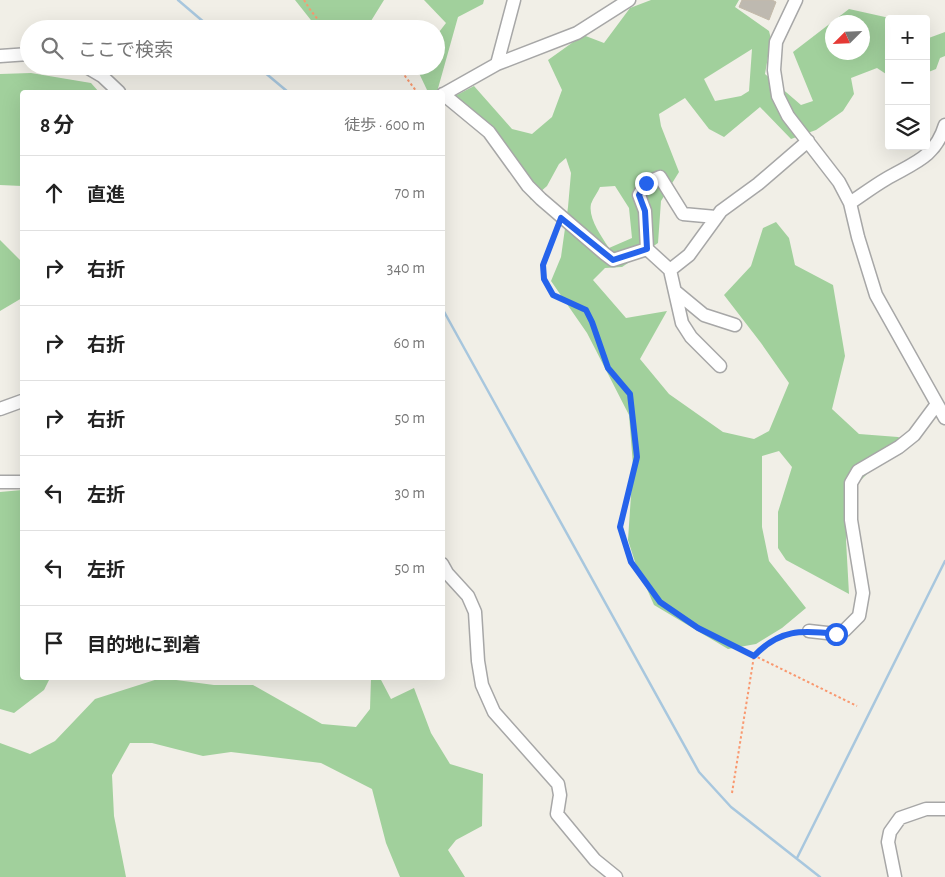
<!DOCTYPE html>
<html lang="ja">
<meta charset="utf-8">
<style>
body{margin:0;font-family:"Alegreya Sans","Noto Sans JP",sans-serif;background:#f2f2f2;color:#222}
.controls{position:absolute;right:15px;top:15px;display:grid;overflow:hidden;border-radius:5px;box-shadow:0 5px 20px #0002}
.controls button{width:45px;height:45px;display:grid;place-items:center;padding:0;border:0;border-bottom:1px solid #e0e0e0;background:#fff;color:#222;font:25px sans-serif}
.compass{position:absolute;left:825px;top:15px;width:45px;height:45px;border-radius:50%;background:#fff;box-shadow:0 5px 20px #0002;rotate:246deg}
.stop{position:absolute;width:15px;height:15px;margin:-11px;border:4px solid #2563eb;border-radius:50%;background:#fff}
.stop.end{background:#2563eb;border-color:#fff;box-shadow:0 1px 5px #0008}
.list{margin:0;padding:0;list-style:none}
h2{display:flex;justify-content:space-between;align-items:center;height:65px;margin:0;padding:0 20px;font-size:21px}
h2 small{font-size:16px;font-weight:400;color:#767676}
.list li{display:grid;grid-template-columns:32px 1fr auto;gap:15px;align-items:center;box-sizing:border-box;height:75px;padding:0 20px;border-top:1px solid #e0e0e0}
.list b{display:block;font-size:19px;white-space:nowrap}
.list em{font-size:16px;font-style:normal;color:#767676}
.icon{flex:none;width:28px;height:28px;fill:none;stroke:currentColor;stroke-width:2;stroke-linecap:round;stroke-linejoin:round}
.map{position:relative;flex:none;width:945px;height:877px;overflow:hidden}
.search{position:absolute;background:#fff;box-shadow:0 5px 20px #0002;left:20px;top:20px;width:425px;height:55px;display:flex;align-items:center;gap:12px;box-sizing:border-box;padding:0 18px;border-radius:28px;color:#767676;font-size:19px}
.panel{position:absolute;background:#fff;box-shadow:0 5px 20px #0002;left:20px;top:90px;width:425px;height:590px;border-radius:5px}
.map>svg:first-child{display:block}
</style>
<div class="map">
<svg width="945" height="877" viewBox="0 0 945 877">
<rect width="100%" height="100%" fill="#f1efe7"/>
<path fill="#a1d09c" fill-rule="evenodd" d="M295,0H384L366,29H318Z
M424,0H484L483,4L458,17L437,92L427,90L418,71L419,66H436V36L446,23Z
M651,0H739L735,7L769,31L771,39L765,74L801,105L813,101L793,52L849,9L894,19H889V76L877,68L851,78L854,94L843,111L816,130L791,139L760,107L724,137L709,129L685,98L659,114L661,126L679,172L661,201L658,243L622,267L605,268L593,280L626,318L667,311L640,359L669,394L723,432L754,439L769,431L789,383L761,343L724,295L751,266L763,228L776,222L789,238L795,265L833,285L845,356L832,409L859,434L898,437L911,443L871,470L852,489L846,540L849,594L786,560L778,548V512L792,467L779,451L762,456V527L769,561L806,608L782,628L756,644L728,649L654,605L635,562L628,540L633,465L629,415L587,333L551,281L561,257L568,207L571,173L566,158L559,164L547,186L531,200L487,137L455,96L474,86L512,129L532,134L552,117L562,90L548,60L583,35L604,43L630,8ZM832,22H862V52H832ZM752,49L749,91L741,96L715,101L704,79ZM615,186L629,208L632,238L609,248C601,236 588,218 591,204C593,198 598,192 600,187Z
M945,32V56L940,58L936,69L926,73V39Z
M31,73L91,83L99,92H22V186L0,185V74Z
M0,240L22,262V298L0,311Z
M22,490V678H50L44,690L14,713L0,709V492Z
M161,678L214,685H253L322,724L356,727L370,709L371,678H380L391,699L414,688L431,733L450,764L483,774L482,826L456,840L448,850L465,877H400L386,843L372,789L321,763L231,752L203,756L152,743H130L112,775L114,816L126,877H0V743L30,754L55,741L95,699Z"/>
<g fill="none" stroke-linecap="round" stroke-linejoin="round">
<path stroke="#a8c7de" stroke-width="2.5" d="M178,0L212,29
M257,66L288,92
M442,308L699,772L731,807L820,877
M797,858L945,561"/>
</g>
<path fill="#beb9b0" stroke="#c3b9a9" d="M742,0H772L776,2L769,20L739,7Z"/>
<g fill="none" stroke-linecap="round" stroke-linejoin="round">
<g stroke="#a7a7a7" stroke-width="15">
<path id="minor" d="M796,0L776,42L774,70L778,96L788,116L839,182L850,203L858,237L876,295L945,418
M0,56L29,54
M497,64L514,0
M85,66L102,76L119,92
M443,94L489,132L528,186L541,199L605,254L613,260L647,249L670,270L682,323L691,337L720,366
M442,95L497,64L577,33L629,0
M850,203C862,195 874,186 886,179C913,163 935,158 945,125
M647,249L645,211L639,195L646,183L660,177L683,214L716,217
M670,270L689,255L721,211L758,184L808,141
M675,291L704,315L735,325
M0,409L22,401
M0,482H22
M442,564L447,573L468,596L475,612L478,661L482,685L494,712L558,784L560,795L557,814L595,860L616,877
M809,631L836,634L845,630L859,616L863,593L851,520V483L858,471L899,447L914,435L937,404
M895,877L888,842L890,832L900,818L926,809H945"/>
</g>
<path stroke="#f9986f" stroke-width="2" stroke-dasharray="2.5 2.5" stroke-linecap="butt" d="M304,0L311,11L326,29
M387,66L405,76L417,92
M558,227L543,265L544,279L553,295L586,310L592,322L608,368L630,394L637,457L620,527L631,562L659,602L698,628L857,706
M732,793L754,656C767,643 781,634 799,632"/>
<use href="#minor" stroke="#fff" stroke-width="12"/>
</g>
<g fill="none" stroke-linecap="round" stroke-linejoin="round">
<path stroke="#2563eb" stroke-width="6" d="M646,183L639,195L645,211L647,249L613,260L561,218L543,265L544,279L553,295L586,310L592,322L608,368L630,394L637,457L620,527L631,562L660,602L698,628L754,656C780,629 801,630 836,634"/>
</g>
</svg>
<div class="controls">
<button>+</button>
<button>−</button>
<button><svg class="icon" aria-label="layers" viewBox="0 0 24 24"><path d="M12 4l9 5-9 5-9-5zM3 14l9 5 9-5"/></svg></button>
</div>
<svg class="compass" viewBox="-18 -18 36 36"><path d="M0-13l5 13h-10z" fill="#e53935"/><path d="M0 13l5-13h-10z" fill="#767676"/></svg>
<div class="stop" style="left:836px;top:634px"></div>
<div class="stop end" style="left:646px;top:183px"></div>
<div class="search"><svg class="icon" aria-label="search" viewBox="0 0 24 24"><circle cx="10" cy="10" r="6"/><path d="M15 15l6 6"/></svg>ここで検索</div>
<section class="panel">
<h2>8 分<small>徒歩 · 600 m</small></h2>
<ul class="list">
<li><svg class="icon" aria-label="ahead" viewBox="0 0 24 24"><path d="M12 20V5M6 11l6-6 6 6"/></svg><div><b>直進</b></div><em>70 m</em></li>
<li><svg class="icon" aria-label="right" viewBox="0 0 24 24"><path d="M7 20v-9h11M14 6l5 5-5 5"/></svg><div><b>右折</b></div><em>340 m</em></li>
<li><svg class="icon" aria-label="right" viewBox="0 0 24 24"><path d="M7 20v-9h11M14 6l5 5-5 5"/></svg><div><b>右折</b></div><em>60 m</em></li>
<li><svg class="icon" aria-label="right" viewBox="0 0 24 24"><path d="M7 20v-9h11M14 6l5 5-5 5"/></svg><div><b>右折</b></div><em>50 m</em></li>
<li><svg class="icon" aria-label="left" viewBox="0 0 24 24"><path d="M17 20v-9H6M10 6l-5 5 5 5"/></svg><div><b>左折</b></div><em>30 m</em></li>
<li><svg class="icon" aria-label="left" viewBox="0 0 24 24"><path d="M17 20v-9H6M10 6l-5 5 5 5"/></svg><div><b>左折</b></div><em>50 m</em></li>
<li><svg class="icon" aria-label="arrive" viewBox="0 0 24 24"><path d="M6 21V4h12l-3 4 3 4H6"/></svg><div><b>目的地に到着</b></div></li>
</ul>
</section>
</div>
